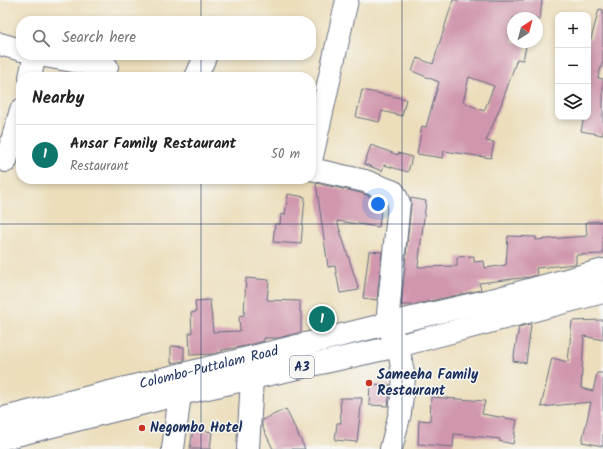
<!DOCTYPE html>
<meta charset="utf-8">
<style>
body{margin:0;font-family:Kalam,sans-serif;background:#f2f2f2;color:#222}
.controls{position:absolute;right:12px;top:12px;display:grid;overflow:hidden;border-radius:8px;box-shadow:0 2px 6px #0003}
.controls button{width:36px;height:36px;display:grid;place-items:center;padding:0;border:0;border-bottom:1px solid #e0e0e0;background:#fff;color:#222;font:20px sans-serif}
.compass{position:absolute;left:507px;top:12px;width:36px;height:36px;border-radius:50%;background:#fff;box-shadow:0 2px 6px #0003;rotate:36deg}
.you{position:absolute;left:378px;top:204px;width:14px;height:14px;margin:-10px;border:3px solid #fff;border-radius:50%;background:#1a73e8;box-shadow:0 0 0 6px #1a73e833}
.badge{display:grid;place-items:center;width:26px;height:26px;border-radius:50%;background:#0f766e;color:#fff;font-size:13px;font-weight:700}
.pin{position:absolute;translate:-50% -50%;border:2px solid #fff;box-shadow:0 1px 4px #0006}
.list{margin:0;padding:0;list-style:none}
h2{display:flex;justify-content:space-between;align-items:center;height:52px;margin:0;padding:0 16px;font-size:17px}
h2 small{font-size:13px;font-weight:400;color:#767676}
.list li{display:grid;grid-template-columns:26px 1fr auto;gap:12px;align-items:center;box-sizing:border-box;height:60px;padding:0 16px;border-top:1px solid #e0e0e0}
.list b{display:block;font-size:15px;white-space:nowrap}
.list p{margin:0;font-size:13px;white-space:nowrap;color:#767676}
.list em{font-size:13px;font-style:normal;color:#767676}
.icon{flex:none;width:22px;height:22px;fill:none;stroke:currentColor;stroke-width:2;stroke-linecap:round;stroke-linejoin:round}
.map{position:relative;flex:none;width:603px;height:449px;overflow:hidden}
.search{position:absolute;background:#fff;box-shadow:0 2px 6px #0003;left:16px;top:16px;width:300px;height:44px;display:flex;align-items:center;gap:10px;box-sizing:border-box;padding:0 14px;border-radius:16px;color:#767676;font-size:15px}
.panel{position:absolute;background:#fff;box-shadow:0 2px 6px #0003;left:16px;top:72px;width:300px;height:112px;border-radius:16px}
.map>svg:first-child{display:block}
</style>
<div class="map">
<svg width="603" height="449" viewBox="0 0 603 449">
<rect width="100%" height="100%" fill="#f6f6f2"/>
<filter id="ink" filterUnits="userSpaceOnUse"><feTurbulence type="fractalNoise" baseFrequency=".025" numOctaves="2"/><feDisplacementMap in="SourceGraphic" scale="8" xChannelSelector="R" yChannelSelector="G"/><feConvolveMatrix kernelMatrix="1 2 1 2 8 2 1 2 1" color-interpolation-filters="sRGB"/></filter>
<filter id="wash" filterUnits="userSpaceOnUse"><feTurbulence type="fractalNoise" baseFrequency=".012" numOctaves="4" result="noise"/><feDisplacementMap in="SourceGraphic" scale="16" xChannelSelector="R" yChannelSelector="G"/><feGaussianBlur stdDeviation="0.9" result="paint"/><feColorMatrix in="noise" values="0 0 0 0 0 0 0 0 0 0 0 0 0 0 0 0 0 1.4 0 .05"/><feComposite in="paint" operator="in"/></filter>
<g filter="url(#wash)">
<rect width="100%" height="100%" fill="#ecdebb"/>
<g id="blocks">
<path fill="#d096ad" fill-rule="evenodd" d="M453,0H542L540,20H537V18H513V42H527L523,60L517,59L501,105L486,141L494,142L491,158L444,151L443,158L417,154L422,126L426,127L439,82L412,71L417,58L433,64ZM469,77L494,86L484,111L463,102Z
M599,9L603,10V61L598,78L603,79V135L581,131L584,117H588V38L591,39Z
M362,90L406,99L402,116L382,111L379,122L356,117Z
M371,145L398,155V153L412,157L408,172L384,165L382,171L364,164Z
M316,183L361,193L382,201L379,227L337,221L359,290L340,293L335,266L328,267Z
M288,194L305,197L301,244L273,242L275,224H280L281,214L285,215Z
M411,198L426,201L418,267L457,266V257L474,256V262L484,261L485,268L506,265L508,236L536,237V240L587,236L586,222L603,221V254L576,255V264L536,268L537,275L530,277L479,283L481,290L412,305H401L411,204Z
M369,251L382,252L377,300L363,298Z
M246,278L269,280L267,300L300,301V312H301V332L279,338H264V341L246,346L222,350V352L214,354L190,355L189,333H192L191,313L196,312L195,301L210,300L213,332L240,331L239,316L244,315Z
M603,320V340L584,336L581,388L593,391L597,373H603V446L582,442L591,402L541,407L552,358L568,362L572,321Z
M529,324L531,325L526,363L513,361L519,327Z
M171,346L184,347V361L171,363Z
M370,384L391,385L388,406L369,405Z
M431,397L485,401L482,414L517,420L513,444L499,441L500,439L454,434L453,447L418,444L419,420L430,421Z
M340,398H362L357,442L335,440L337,423H341Z
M286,409L305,449H273L262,426V420Z
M193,429L212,432L210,449H190Z"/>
</g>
</g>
<g filter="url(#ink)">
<use href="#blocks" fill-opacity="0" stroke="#646c7f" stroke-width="1"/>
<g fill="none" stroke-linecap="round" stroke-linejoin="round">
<g stroke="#646c7f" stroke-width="24">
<path id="minor" d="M0,44L21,50
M39,55L107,67
M30,77L35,55
M196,77L206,55
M6,161L21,110
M311,161L347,0
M311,169L365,181L394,192L399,203L387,324L398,346L404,378L400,413L391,449
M173,449L180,394L179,377
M248,449L252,378"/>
</g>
<g stroke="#646c7f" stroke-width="24">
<g id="highway">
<path id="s1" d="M0,419L387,324L495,299L603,270"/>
<path d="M0,439L180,394L398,346L603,292"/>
</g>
</g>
<use href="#minor" stroke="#fff" stroke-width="22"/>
<use href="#highway" stroke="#fff" stroke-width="22"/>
</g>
</g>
<path fill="none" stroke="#1b2f5e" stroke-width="1" stroke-opacity="0.55" d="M201,0V21M402,0V449M201,55V77M201,179V449M0,224H603"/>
<g fill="#c8321e" stroke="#f6f6f2" stroke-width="1.5">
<circle cx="369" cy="383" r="4"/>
<circle cx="142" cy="428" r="4"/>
</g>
<g text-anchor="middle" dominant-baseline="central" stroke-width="3" stroke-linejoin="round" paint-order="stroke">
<rect fill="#f6f6f2" stroke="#5d6b8a" stroke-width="1" x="290" y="356" width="24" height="22" rx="3"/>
<g font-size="13" font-weight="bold" fill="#1b2f5e">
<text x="302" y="367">A3</text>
</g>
<g font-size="14" fill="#1b2f5e" stroke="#f6f6f2">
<text stroke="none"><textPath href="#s1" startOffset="215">Colombo-Puttalam Road</textPath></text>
</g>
<g font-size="14" font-weight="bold" fill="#1b2f5e" stroke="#f6f6f2" text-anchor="start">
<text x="377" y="375">Sameeha Family<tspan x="377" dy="16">Restaurant</tspan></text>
<text x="150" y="428">Negombo Hotel</text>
</g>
</g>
</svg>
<div class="controls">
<button>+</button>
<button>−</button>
<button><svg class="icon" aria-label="layers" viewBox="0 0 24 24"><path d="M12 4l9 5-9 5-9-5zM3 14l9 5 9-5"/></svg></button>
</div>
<svg class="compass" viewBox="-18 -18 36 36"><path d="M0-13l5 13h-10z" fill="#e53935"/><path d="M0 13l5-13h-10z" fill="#767676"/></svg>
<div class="you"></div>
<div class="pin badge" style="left:322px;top:319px">1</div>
<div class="search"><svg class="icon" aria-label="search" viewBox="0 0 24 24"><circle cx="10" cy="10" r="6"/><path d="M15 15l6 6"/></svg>Search here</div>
<section class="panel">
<h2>Nearby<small></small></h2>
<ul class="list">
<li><span class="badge">1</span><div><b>Ansar Family Restaurant</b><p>Restaurant</p></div><em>50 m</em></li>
</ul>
</section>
</div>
